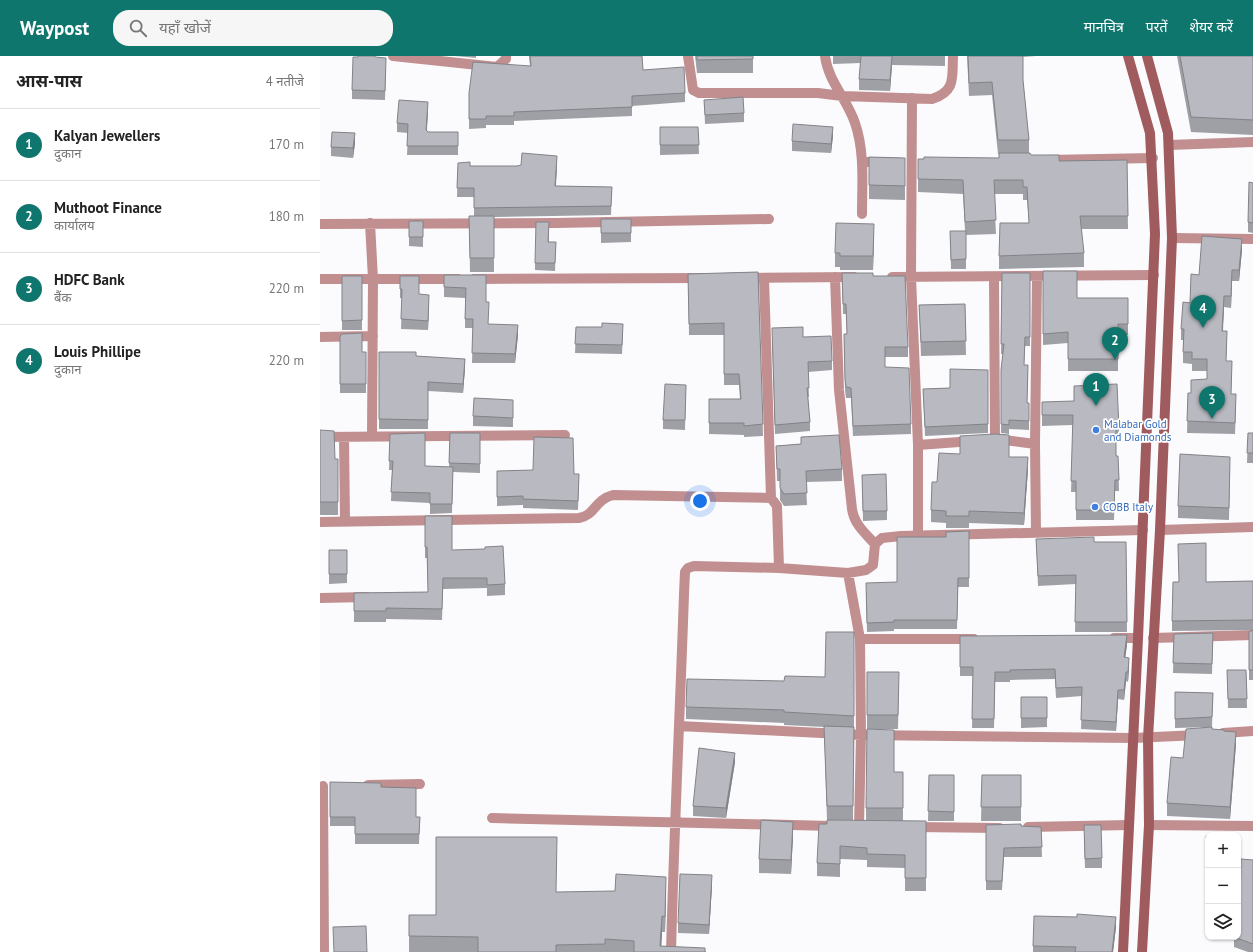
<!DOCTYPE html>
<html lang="hi">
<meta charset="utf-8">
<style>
body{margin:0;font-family:"PT Sans","Noto Sans Devanagari",sans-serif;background:#f6f6f6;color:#222}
.controls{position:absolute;right:12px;bottom:12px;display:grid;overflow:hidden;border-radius:8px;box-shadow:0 1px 3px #0004}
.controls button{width:36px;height:36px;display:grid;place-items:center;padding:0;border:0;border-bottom:1px solid #e0e0e0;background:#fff;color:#222;font:20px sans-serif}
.you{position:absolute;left:380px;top:445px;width:14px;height:14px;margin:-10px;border:3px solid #fff;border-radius:50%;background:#1a73e8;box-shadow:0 0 0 6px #1a73e833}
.badge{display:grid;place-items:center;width:26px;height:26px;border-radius:50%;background:#0f766e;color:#fff;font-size:13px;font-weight:700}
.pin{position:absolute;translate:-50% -33px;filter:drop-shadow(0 1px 2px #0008)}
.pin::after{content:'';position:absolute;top:21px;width:14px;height:12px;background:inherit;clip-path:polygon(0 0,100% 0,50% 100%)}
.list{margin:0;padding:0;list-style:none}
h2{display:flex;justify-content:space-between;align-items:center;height:52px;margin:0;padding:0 16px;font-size:17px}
h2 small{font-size:13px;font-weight:400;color:#767676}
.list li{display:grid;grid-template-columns:26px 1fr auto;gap:12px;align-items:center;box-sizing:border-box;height:72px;padding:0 16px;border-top:1px solid #e0e0e0}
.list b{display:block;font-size:15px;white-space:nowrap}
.list p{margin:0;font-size:13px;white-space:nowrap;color:#767676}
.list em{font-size:13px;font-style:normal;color:#767676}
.icon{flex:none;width:22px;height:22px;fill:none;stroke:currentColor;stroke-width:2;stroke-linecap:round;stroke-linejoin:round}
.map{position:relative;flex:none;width:933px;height:896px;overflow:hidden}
header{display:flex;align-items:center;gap:24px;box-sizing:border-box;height:56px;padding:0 20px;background:#0f766e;color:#fff}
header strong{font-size:19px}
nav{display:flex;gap:22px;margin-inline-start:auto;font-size:14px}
.search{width:280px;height:36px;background:#f6f6f6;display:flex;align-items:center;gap:10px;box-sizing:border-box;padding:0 14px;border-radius:16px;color:#767676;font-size:15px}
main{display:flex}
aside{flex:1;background:#fff}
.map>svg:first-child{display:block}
</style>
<header>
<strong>Waypost</strong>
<div class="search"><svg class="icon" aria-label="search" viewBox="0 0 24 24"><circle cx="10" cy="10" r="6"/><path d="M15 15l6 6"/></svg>यहाँ खोजें</div>
<nav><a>मानचित्र</a><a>परतें</a><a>शेयर करें</a></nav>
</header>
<main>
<aside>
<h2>आस-पास<small>4 नतीजे</small></h2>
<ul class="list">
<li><span class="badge">1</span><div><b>Kalyan Jewellers</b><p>दुकान</p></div><em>170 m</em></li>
<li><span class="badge">2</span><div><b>Muthoot Finance</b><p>कार्यालय</p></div><em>180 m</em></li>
<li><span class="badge">3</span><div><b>HDFC Bank</b><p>बैंक</p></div><em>220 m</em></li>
<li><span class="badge">4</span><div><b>Louis Phillipe</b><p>दुकान</p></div><em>220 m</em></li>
</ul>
</aside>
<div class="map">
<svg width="933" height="896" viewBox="0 0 933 896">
<rect width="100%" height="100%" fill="#fbfbfe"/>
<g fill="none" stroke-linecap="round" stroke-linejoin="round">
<path stroke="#c18f90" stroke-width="10" d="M73,0L177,11L186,3V0
M368,0L373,34L379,37H498L522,40L612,43C636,35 632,22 633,0
M505,0C508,25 527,43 535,67C545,96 542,128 542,158
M592,42L591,221L598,389V479
M849,89L933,86
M726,104L833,102
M542,106H562
M50,167L53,223L52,380
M0,168L236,167L449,163
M852,182L933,183
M515,221L519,334L532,453C534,468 545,477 555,488
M572,221L834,219
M674,221L675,383
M424,222L534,221
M444,222L451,442
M0,223H138
M154,223L382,222
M0,281L53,280
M0,381L245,379
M24,381L25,466
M677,383L715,388
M598,389L653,385
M0,466L259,462C276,459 274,444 293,439L451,442L457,450L459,512
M840,474L933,471
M716,477L715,388L717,221
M528,517L540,583L541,679L539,770
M0,542L47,541
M794,582H818
M833,582L933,579
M540,583H654
M359,670L541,679L813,682L879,679
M903,677L933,675
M48,729L100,728
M3,730L4,896
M172,762L512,770
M829,769L933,770
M594,771L680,772
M708,771L809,769
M351,896C354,776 360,657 364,538L365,516L368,512L374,510L459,512L528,517L546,514L553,509L555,488L562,482L581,480L823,474"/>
<path stroke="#a05b5e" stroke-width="10" d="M803,896L818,582L835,178L830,77L808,0
M822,896L829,769L828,682L840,474L852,182L848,77L827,0"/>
</g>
<path fill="#9fa0a6" d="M38,0H55V1L66,11L65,44L32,43V34Z
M135,0H156V2Z
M209,0H322L323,14L365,37V46L312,50V60L194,65V69H166V72L149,73V37L210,10Z
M375,0H433V17H377Z
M513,0H625V10L572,9L570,35L539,34V23L541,7L513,8Z
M647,0H716L703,1V24L709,84V97L711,99L739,105L807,104L808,173H761L764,197V211L679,213V200L709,167L707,144H703V138H674L676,178L646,179V213H631L630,175H645L643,138L598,136V103L679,102V98H678L672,39L649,40Z
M857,0H933V79L871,76Z
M384,44L424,57V66L385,68Z
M108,55L107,74L108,76H138V99H87L88,77L77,76V67Z
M340,71H378L379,98L340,99Z
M513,80L511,97L472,95V85Z
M35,87L33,102L11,100V91Z
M549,101L585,102V144L549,143Z
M138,107L150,110H197L237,109L236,130L292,131L291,159L174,161V216H150L149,160H154V141H137Z
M933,127V177L928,176V166Z
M281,163H311V186L281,187Z
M89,165H103V191L89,190Z
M229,174V186H236L235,215L215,214V207Z
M554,182L553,214H520V211H515V197Z
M922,194L919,225H912L911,252L904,251L903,275L907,287L906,305L912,317L911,338L916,350L915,378L867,377L868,337H871L887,323V315H872V308L863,307V284H861V273L879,219Z
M723,215L757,242H808V279H798V315H748V287L723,289Z
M438,216L443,380L424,381V379L389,378V367L420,343L419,329H404V279H369L368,218Z
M522,217L553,220L588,291V301H565V311L591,368V378L533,380L531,342H526L525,334L524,278H527L526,258H523Z
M682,217H710V290H705L704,309L708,318L707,347H709V374L689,373V378L681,377V314L683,298H681Z
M166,219V246L168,268L198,279L195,307H152L153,272H145V242L124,241V231Z
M22,220H42V274H22Z
M80,220L109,248L108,274L81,273L82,242H80Z
M645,248L646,299L601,300L599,249Z
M256,271L303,277L302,298L255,297Z
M20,280L42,296H46V337H20Z
M483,281L512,305V314L488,316L489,341H488L490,366V375L455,378L452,282Z
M59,296L96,300L145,312L143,337L108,335V373H59Z
M668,314V377L605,380L603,333L630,332Z
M366,329L365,374L343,373V364Z
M754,330L799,373V384H796V400H798L799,435H795L794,464H756V436H751L753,369L722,370V359L754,345Z
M193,344V371L153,370V360Z
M0,374L15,403H18V459H0Z
M130,377H160V417L133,416L132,457L110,458V447L71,445L72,414H69L70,378L105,411H129Z
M928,377H933V407H927Z
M481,381L522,413V425L486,426L487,449L464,450L460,444V425H457L456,390L481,388Z
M689,401L708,413L704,469L649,467V472H626V467L611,466V454L617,426Z
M910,413L909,464L858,462V450Z
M177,415L254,418L259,427L258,454L203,452V449L177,450Z
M542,419L567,455V464L543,465Z
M105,460L132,494L185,528V539L167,540V532L123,533L122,564L66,563V566H34V537L108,536L107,502H105Z
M649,475V531H638L637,573H574V575L547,576L546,536L577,526L626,481Z
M716,483L774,486H806L807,576H755L756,528L718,530Z
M9,494H27V527L9,528Z
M933,525V574L852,575V565L886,526Z
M933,574V624H929V576Z
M534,576V672L533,764H507L504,671L464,669V667L366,663V651L464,625L505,621Z
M893,577L892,618L853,617L854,578Z
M640,580L807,589L805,601L809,611L808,626L806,625L804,644L798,643L796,675L761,673L762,640L736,642L735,623L690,624V626H675L674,672H652L653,620H640Z
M907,614H926L927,652H908Z
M547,616L579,630L578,673H547Z
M855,636L893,637L892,671L855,672Z
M701,641H727V671L701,672Z
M892,673L904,675L916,688L910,763L847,760V747L863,702Z
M415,706L406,762L373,760V750Z
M583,716V765L546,764V752Z
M609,719H634V765H608Z
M662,719H701V765H661Z
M10,726L61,731L96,761H100L99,788H35V770H10Z
M606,765V835H585V812L547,811V804L520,803V821L497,820V807L507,768Z
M666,769L721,771L722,801H684L682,834H666Z
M764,779L782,802V812H765Z
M473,780L471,818L439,817V803Z
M886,780H888V805H886Z
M933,804V896H928L914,891V881H918V856Z
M392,829L389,878L358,877V867Z
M237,836H346L345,876H342L341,890L386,896H89V859H116Z
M796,871L793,896H713V890Z"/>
<path fill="#828287" d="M572,0V9L570,35V24Z
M108,46V55L106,83V74Z
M513,71V80L511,97V88Z
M35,77V87L33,102V92Z
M237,100V109L235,140V130Z
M554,168V182L553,214V200Z
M922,183V194L919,225V214Z
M912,214V225L911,252V240Z
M109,239V248L108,274V265Z
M904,240V251L902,286V275Z
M198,269V279L195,307V298Z
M145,303V312L143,337V328Z
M708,401V413L704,469V457Z
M807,579V589L804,611V601Z
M809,602V611L808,626V616Z
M806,616V625L804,644V634Z
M798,634V643L796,675V666Z
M916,676V688L910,763V751Z
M415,697V706L406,762V752Z
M473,766V780L471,818V804Z
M392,819V829L389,878V869Z
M346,821V836L345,876V861Z
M342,860V876L341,896L340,890Z
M796,861V871L793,896H792Z"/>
<path fill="#b9bac1" stroke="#828287" d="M38,0H55V1L66,2L65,35L32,34L33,1H38Z
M210,0H322L323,14L364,11L365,37L312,40V51L194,56V60H166V63H149V37L153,6L211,10Z
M377,0H433V3L377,4Z
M541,0H572L570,24L539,23Z
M648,0H703V24L709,84H678L672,26L649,27Z
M860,0H933V64L871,61Z
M423,41L424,57L385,59L384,44Z
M79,44L108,46L106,74L108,76H138V90H87L88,68L77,67Z
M473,68L513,71L511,88L472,85Z
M340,71H378L379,89H340Z
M12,76L35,77L33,92L11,91Z
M202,97L237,100L235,130L292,131L291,150L154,152V132H137L138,107L150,106V110H197L201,109Z
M679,97H710L711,99H739V105L807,104L808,160H760L764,197L679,200L680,167H709L707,131H703V124H674L676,164L645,166L643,124L598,123V103H604V101L679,102Z
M549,101L585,102V130L549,129Z
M929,126L933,127V167L928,166Z
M149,160H174V202H150Z
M281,163H311V177H281Z
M89,165H103V181H89Z
M216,166H229L228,186H236L235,207H215Z
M516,167L554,168L553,200H520V197H515Z
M630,175H646V203L631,204Z
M882,180L922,183L919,214H912L911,240H904L902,275H907L906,305H912L911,338H916L915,367L867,365L868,337H871V324L887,323V303H872V296H863L864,273H861L863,246L870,247L871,218L879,219Z
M723,215H757V242H808V268H798V303H748V276L723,278Z
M438,216L443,368L424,370V367H389V343H421L419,318H404V267L369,268L368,218Z
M522,217H553V220H585L588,291H565V311L589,312L591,368L533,370L531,332L526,331L525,323L524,278H527L526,248H523Z
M682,217H710V281H705L704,309H708L707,347H709V365L689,364V369L681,368V314L684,288H681Z
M124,219H166V246H169L168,268L198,269L195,298L152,297L153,263H145L146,232L124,231Z
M22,220H42V264L22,265Z
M80,220H99V238L109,239L108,265L81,263L82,233H80Z
M645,248L646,285L601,286L599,249Z
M282,267L303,268L302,289L255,288L256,271H282Z
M483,271V281L511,280L512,305L488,306L489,332H487L490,366L455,369L452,272Z
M42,277V296H46V328H20V280L22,278Z
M59,296H96V300L145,303L143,328L108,326V364L59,363Z
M630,313L668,314V368L605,371L603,333L630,332Z
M345,328L366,329L365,364H343Z
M797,328L799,373H796V400H798L799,424H795L794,454H756V425H751L753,359H722V346L754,345V330Z
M154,342L193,344V362L153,360Z
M0,374L14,375L15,403H18V446H0Z
M105,377V410L133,411L132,448H110V437L71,436L73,405H69L70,378Z
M130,377H160V408L129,407Z
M928,377H933V397H927Z
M675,378L689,379V401H708L704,457L649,455V460H626V455L611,454L612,426H617L619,397L640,398V380Z
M519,379L522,413L486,415L487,437L464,438L460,432V413H457L456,390L481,388V381Z
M214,381L253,382L254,418H259L258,445L203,443V440L177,441V415L213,414Z
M860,398L910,401L909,452L858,450Z
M566,418L567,455H543L542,419Z
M105,460H132V494L165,493V491L183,490L185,528L167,529V522H123L122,553L66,552V555H34V537L108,536L107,491H105Z
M649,475V522H638L637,564H574V566L547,567L546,527L577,526V481H626V476Z
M774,481V486H806L807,566H755L756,519L718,520L716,483Z
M886,487V526L933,525V564L852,565L853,526H859L858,488Z
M9,494H27V518H9Z
M933,574V614H929V576Z
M506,576H534V660L464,656V654L366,651L367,623L464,625L465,620L505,621Z
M893,577L892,608L853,607L854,578Z
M807,579L804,601L809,602L808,616H806L804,634H798L796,666L761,664L762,631L736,632L735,613L690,614V616H675L674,663H652L653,611H640V580Z
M907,614H926L927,643H908Z
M547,616H579L578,659H547Z
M855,636L893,637L892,661L855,663Z
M701,641H727V662H701Z
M504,670L534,671L533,750H507Z
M892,671V673L904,674V675L916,676L910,751L847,747L851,701L863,702L866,673Z
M547,673L574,674V716H583V752H546Z
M379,692L415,697L406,752L373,750Z
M609,719H634V756L608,755Z
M662,719H701V751H661Z
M10,726L61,727V731L96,732V761H100L99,778H35V761H10Z
M441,764L473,766L471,804L439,803Z
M507,764L606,765V822H585V799L547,798V792L520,790V808L497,807L499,768H507Z
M701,768V770L721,771L722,791L684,792L682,825H666V769Z
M764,769H781L782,802L765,803Z
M886,780H888V795H886Z
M116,781H237L236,836L295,835L296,818L346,821L345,861L342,860L340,890L385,892V896H386H314V885L285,883V888L236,889V896H158V881L89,880V859H116Z
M921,803L933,804V888L914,881H918V870L919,867H918V856L920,848Z
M360,818L392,819L389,869L358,867Z
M757,858L796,861L792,896H755L756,891L713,890L714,860L757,861Z
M46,870L47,896H14L13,871Z"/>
<g fill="#3f7fe0" stroke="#fff" stroke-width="1.5">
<circle cx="776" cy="374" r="4"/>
<circle cx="775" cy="451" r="4"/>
</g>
<g text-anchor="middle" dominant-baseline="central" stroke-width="3.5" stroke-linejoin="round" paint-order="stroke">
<g font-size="11" fill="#366cbe" stroke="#fff" text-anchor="start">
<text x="784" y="368">Malabar Gold<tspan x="784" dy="13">and Diamonds</tspan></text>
<text x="783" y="451">COBB Italy</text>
</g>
</g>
</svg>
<div class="controls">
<button>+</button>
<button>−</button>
<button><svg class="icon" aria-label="layers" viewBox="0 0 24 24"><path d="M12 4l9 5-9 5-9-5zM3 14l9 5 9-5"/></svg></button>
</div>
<div class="you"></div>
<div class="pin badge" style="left:776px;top:350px">1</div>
<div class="pin badge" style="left:795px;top:304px">2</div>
<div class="pin badge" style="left:892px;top:363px">3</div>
<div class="pin badge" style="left:883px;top:272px">4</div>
</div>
</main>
